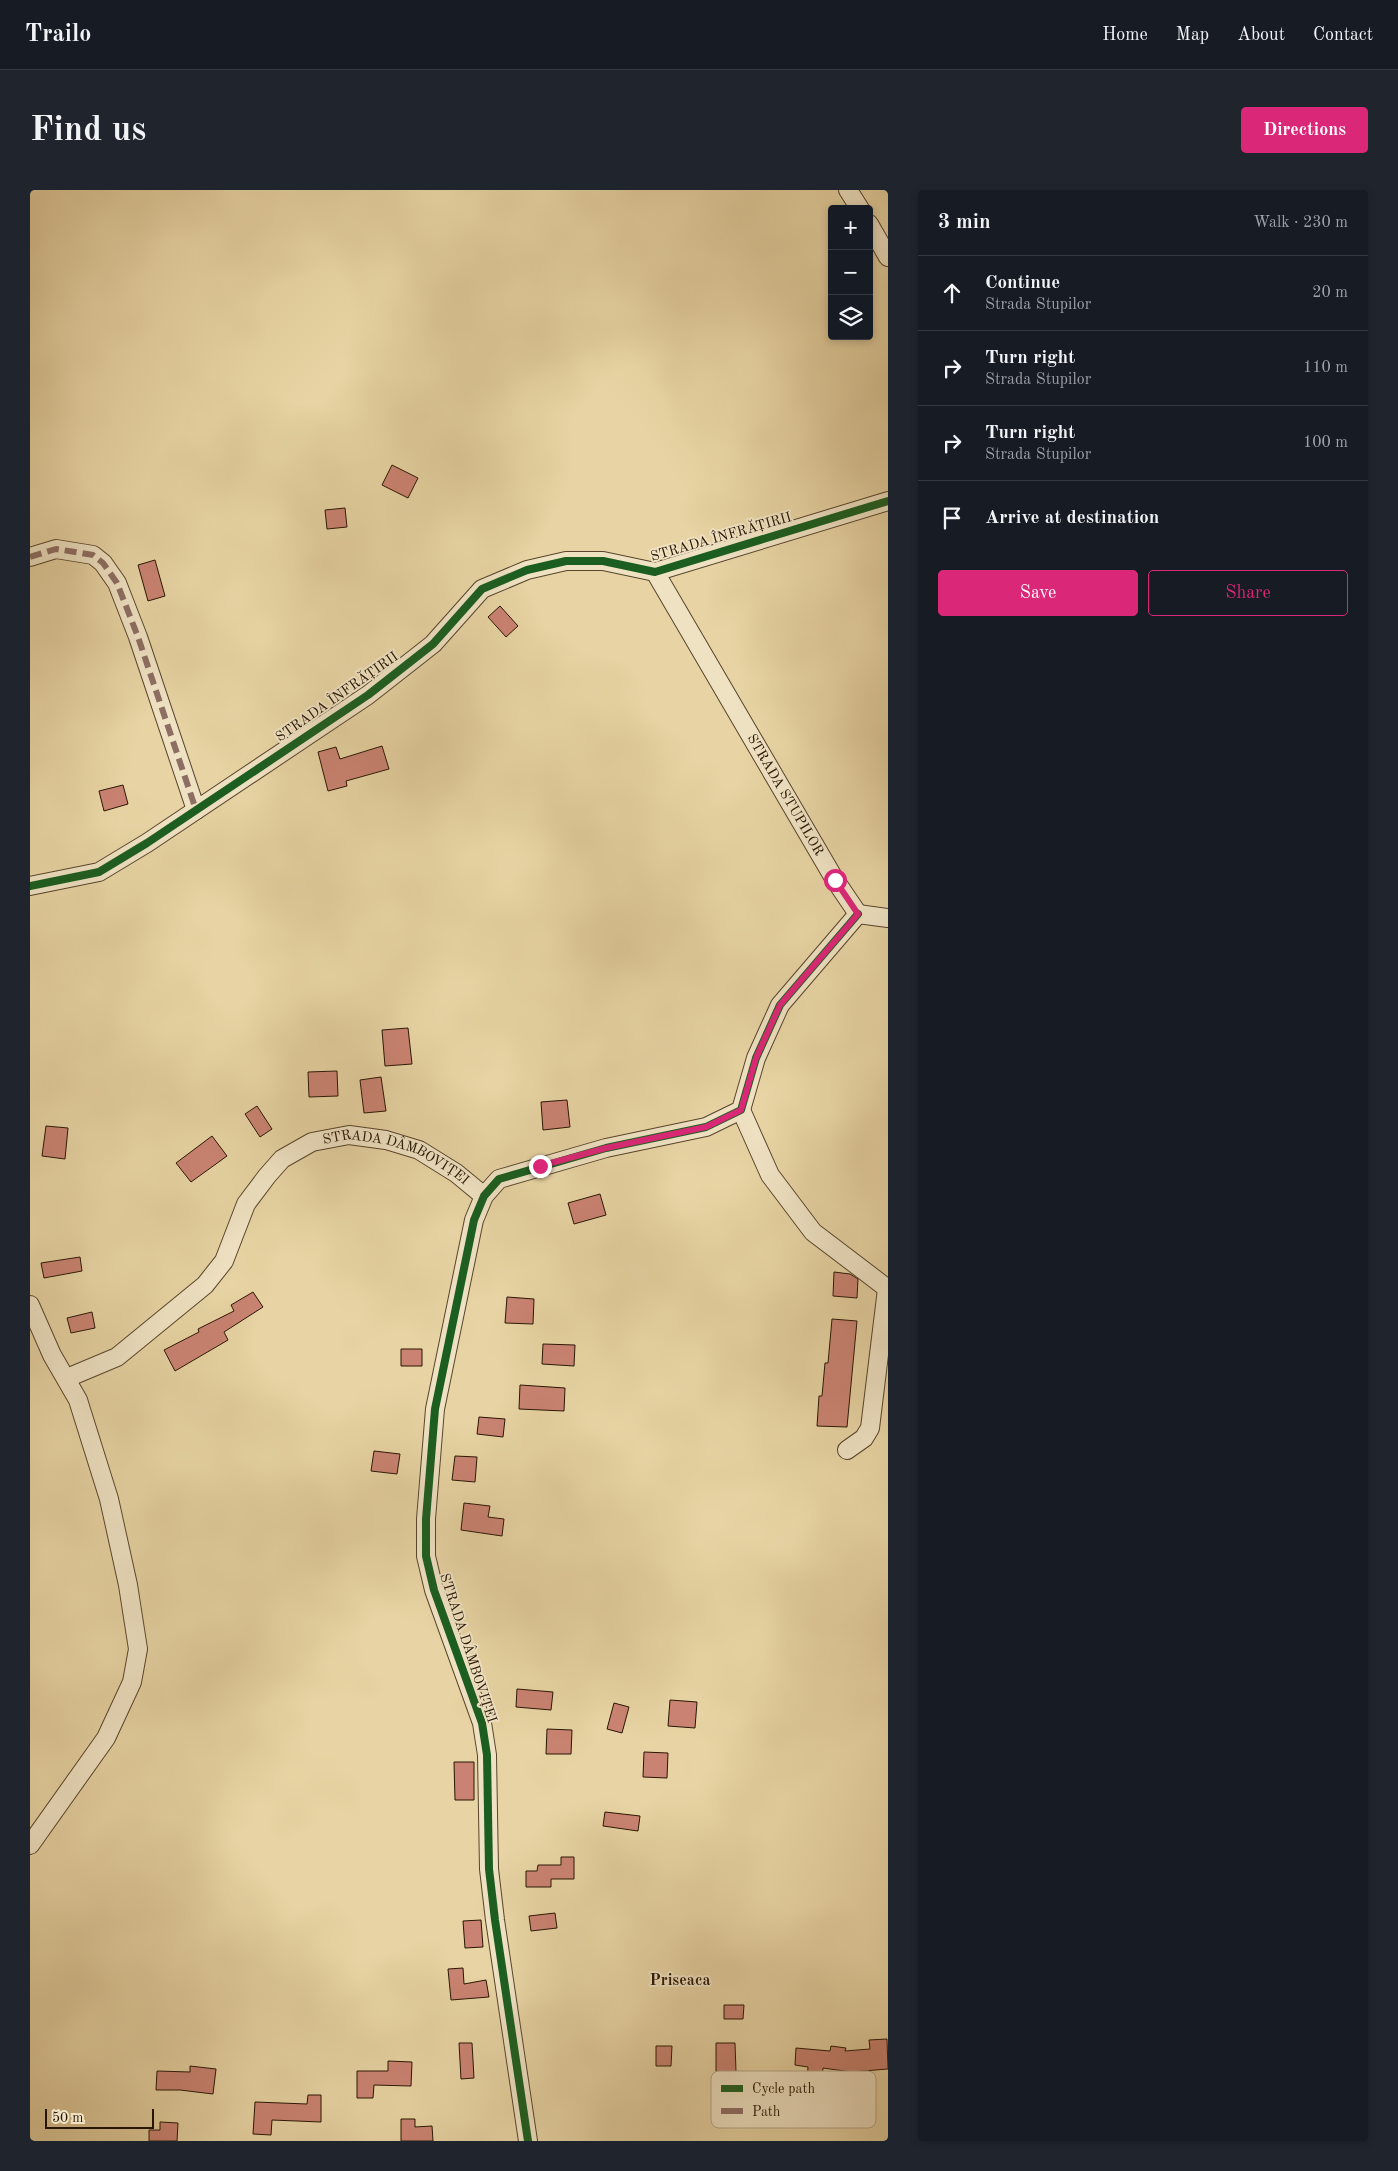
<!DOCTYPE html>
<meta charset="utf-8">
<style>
body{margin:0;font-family:"Old Standard TT",serif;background:#20242c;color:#f1f3f6}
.controls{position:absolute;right:15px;top:15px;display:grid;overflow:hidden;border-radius:5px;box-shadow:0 2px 8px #0003}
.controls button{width:45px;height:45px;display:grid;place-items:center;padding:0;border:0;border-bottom:1px solid #363941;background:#171b24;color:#f1f3f6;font:25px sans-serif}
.scale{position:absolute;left:15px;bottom:12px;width:109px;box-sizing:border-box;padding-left:5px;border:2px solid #281603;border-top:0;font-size:14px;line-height:18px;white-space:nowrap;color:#281603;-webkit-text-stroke:4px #efe2c3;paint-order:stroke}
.stop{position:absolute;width:15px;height:15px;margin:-11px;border:4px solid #db2777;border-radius:50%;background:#fff}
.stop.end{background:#db2777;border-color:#fff;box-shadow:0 1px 5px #0008}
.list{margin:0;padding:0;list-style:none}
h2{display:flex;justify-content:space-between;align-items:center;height:65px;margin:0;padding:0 20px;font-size:21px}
h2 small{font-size:16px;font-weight:400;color:#9ea1a6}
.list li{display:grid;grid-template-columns:32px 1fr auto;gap:15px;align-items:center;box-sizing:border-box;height:75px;padding:0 20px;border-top:1px solid #363941}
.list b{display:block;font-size:19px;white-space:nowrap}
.list p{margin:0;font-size:16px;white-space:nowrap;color:#9ea1a6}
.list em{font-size:16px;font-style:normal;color:#9ea1a6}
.actions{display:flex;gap:10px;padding:15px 20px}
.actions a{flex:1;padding:11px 0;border:1px solid #db2777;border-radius:5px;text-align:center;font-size:18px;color:#db2777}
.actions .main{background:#db2777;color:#fff}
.icon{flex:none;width:28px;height:28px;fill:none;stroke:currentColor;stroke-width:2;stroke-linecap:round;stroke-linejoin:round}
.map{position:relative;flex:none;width:858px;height:1951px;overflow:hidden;border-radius:5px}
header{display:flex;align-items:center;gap:30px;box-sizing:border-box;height:70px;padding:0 25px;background:#171b24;border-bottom:1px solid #363941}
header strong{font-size:24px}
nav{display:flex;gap:28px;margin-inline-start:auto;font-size:18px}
.intro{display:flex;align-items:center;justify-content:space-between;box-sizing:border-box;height:120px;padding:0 30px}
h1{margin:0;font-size:35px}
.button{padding:12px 22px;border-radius:5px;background:#db2777;color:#fff;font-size:18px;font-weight:700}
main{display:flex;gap:30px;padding:0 30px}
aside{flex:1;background:#171b24;border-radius:5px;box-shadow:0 2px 8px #0003}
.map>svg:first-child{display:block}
</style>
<header>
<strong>Trailo</strong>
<nav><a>Home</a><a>Map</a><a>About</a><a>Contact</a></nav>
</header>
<div class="intro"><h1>Find us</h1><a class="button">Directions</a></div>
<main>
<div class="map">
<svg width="858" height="1951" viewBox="0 0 858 1951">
<rect width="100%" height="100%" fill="#e7d3a3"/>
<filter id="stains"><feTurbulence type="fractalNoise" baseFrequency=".004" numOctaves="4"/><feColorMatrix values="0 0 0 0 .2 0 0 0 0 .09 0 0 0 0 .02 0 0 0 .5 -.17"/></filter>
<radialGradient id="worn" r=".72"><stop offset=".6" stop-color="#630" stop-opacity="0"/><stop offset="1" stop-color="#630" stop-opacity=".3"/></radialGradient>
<path fill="#ca8372" stroke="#281603" d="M362,275L388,288L378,308L352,295Z
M315,318L317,337L297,339L295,320Z
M125,370L135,406L118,411L108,375Z
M470,416L488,436L476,447L458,427Z
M352,556L359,579L316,591L317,596L298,601L288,562L306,557L310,569Z
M93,595L98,614L74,621L69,601Z
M378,838L382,874L355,876L352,840Z
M307,881L308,906L279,907L278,882Z
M351,887L356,921L334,923L330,890Z
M537,910L540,937L513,940L511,912Z
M227,916L242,939L230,947L215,924Z
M16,936L38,938L35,969L12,966Z
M182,946L197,966L161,992L146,973Z
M570,1004L576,1025L544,1034L538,1013Z
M50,1067L52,1081L14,1088L11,1073Z
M804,1082L820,1084L828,1089L827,1108L803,1106Z
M223,1102L233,1117L194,1142L198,1150L145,1181L134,1160L169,1142L168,1139L204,1121L201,1115Z
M477,1107L504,1109L503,1134L475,1133Z
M62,1122L65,1138L41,1143L37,1128Z
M802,1129L827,1131L817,1237L787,1236L789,1206H792L795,1173H798Z
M513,1154L545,1155L544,1176L512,1174Z
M371,1159H392V1176H371Z
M490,1195L535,1198L534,1221L489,1219Z
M449,1227L475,1229L473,1247L447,1244Z
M344,1261L370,1264L367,1284L341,1281Z
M425,1266L447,1267L445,1292L422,1290Z
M434,1313L460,1316L458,1327L474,1329L472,1346L431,1340Z
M487,1499L523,1502L521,1520L486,1517Z
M640,1510L667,1512L665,1538L638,1536Z
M584,1513L599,1517L592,1543L577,1539Z
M517,1539L542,1540L541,1564H516Z
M614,1562L638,1563L637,1588L613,1587Z
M424,1572H444V1610H425Z
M575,1622L610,1626L608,1641L573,1636Z
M531,1667H544V1689H521V1697H496V1681H507L508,1675H531Z
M525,1723L527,1738L501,1741L499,1726Z
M451,1730L453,1757L435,1758L433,1731Z
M433,1778L434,1794L456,1790L459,1807L421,1810L418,1779Z
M694,1815H714L713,1829H694Z
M857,1849L858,1879L821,1882L793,1878L792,1891L777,1890L778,1877L765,1875L766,1858L800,1861L801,1856L816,1858L815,1861L840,1859L839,1850Z
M429,1853H442L444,1888L431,1889Z
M686,1853H705L706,1882H686Z
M626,1856H642L641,1876H626Z
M358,1871L382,1872L381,1896L344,1895L343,1908H327V1881H358Z
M160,1876L186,1879L183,1904L150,1900H126L127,1881L160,1882Z
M278,1905H291V1932L242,1930L241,1945L223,1944L225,1912L277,1914Z
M371,1929H385V1937L402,1936L403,1951H371Z
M130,1932L148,1933L147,1951H119V1940H130Z"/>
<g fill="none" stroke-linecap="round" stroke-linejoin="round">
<g stroke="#58452b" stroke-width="20">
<g id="minor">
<path d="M818,0L830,19"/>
<path d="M839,34L858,67"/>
<path d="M0,367L26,359L63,365L73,373L87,393L108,447L166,620"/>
<path id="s1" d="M625,382L805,690L828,724"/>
<path d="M0,696L69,682L117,653L338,505L403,454L452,399L497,380L536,371H573L625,382L858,311"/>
<path d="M828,724L858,728"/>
<path d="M711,920L740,985L783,1042L858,1099"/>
<path d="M0,1115L22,1165L48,1210L79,1309L98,1395L108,1459L102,1492L76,1548L0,1655"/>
<path id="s2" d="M37,1188L87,1167L175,1095L194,1071L216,1014L237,986L252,969L282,952L319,945L356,950L389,960L426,983L454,1006"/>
<path d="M817,1260L834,1248L840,1238L857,1099"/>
<path d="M498,1951L465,1730L459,1679L457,1565L452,1533L404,1400L396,1366V1329L405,1219L444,1030L454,1006L469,989L576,958L676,937L711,920L726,868L750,815L828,724"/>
</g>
</g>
<use href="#minor" stroke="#efe2c3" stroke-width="18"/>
<path stroke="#8d6e63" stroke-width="6" stroke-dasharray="12 6" stroke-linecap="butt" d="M0,367L26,359L63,365L73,373L87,393L108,447L166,620"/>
<g stroke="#efe2c3" stroke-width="11">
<path id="cycleway" d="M0,696L69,682L117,653L338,505L403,454L452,399L497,380L536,371H573L625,382L858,311
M498,1951L465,1730L459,1679L457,1565L452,1533L404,1400L396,1366V1329L405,1219L444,1030L454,1006L469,989L576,958L676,937L711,920L726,868L750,815L828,724"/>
</g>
<use href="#cycleway" stroke="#1b5e20" stroke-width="8"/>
</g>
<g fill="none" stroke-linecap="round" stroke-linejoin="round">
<path stroke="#db2777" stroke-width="6" d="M510,976L576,958L676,937L711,920L726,868L750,815L828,724L805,690"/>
</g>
<g text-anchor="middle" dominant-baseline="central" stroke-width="4" stroke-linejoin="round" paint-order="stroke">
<g font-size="14" fill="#281603" stroke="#efe2c3">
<text transform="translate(691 347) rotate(-16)">STRADA ÎNFRĂȚIRII</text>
<text transform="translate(307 507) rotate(-35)">STRADA ÎNFRĂȚIRII</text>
<text stroke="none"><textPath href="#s1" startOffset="258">STRADA STUPILOR</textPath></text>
<text stroke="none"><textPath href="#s2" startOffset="441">STRADA DÂMBOVIȚEI</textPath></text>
<text transform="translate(438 1458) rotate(72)">STRADA DÂMBOVIȚEI</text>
</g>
<g font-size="16" font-weight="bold" fill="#281603" stroke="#efe2c3">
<text x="650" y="1791">Priseaca</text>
</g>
</g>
<rect x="681" y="1881" width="165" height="57" rx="8" fill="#efe2c3" stroke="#b3a589" stroke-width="1"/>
<rect x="691" y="1895" width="22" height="7" fill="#1b5e20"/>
<rect x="691" y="1918" width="22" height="6" fill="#8d6e63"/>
<g font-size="14" fill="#281603">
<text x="722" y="1903">Cycle path</text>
<text x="722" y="1926">Path</text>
</g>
<rect width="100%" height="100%" filter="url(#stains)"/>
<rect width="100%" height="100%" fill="url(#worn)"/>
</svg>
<div class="controls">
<button>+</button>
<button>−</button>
<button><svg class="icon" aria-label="layers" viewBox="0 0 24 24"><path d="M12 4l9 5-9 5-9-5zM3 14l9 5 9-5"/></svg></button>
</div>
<div class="scale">50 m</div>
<div class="stop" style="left:805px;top:690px"></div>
<div class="stop end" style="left:510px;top:976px"></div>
</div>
<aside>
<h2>3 min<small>Walk · 230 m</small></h2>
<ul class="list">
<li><svg class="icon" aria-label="ahead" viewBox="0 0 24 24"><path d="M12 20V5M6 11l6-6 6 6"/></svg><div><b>Continue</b><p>Strada Stupilor</p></div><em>20 m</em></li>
<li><svg class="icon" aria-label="right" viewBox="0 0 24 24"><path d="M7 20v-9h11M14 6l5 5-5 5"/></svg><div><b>Turn right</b><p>Strada Stupilor</p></div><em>110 m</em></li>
<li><svg class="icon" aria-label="right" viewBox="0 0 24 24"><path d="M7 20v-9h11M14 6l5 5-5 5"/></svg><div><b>Turn right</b><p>Strada Stupilor</p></div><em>100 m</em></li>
<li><svg class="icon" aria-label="arrive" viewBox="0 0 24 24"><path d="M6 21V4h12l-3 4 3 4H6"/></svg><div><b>Arrive at destination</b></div></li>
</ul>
<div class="actions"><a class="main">Save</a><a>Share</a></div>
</aside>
</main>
